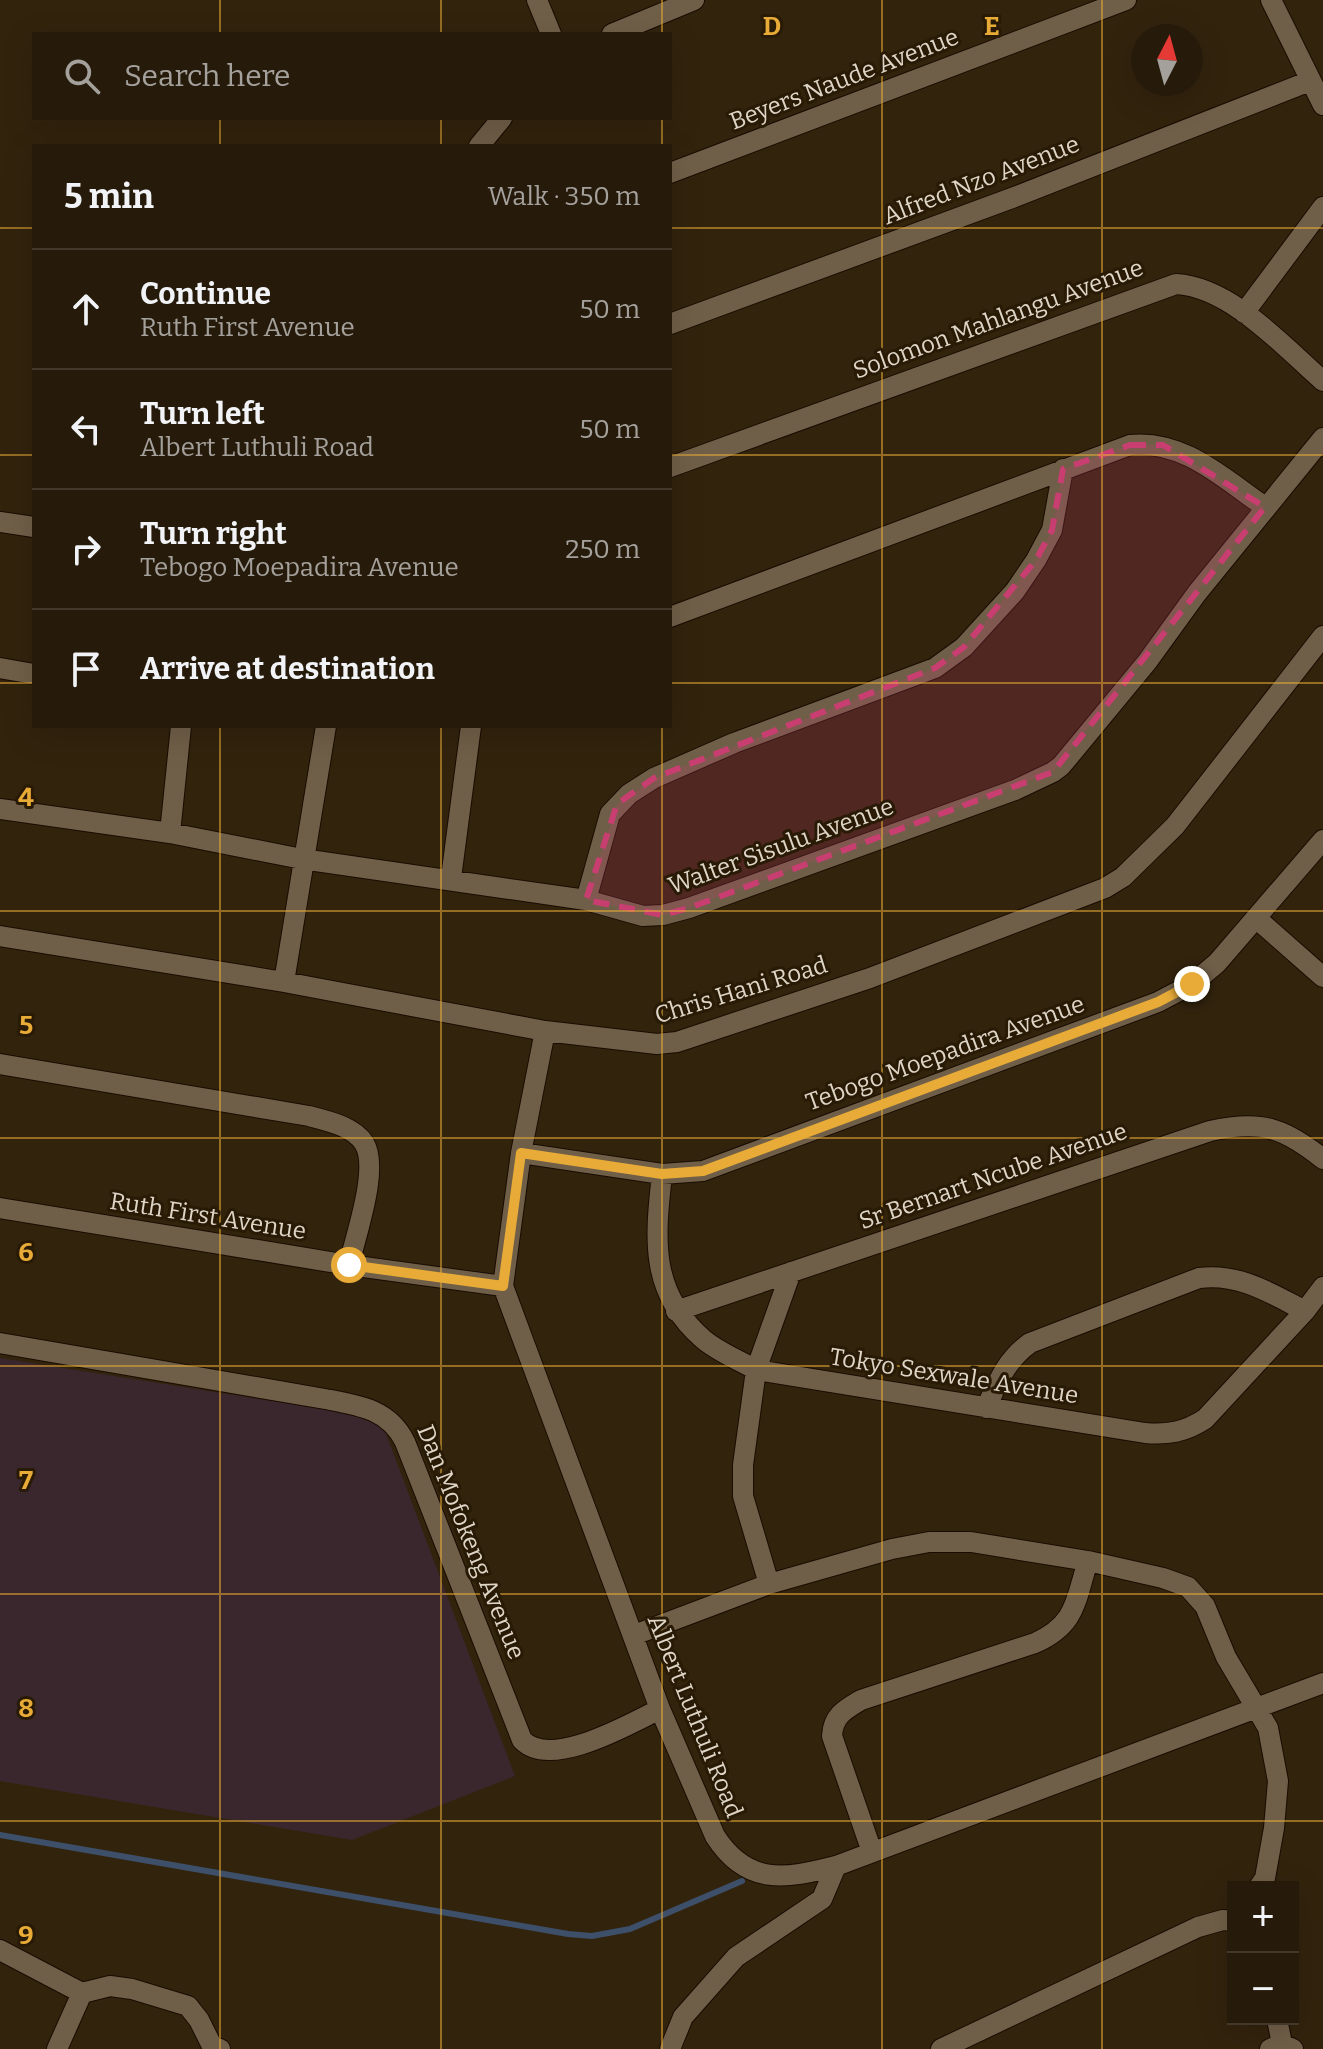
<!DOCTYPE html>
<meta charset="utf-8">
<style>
body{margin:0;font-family:Bitter,serif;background:#322718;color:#f1f3f6}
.controls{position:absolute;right:24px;bottom:24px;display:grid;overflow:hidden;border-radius:0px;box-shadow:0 8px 32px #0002}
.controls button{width:72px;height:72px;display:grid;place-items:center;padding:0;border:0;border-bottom:2px solid #42382b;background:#261a0a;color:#f1f3f6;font:40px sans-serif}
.compass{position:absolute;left:1131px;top:24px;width:72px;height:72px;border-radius:50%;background:#261a0a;box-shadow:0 8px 32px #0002;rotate:6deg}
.stop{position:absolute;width:24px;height:24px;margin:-18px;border:6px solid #e8ab37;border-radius:50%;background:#fff}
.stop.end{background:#e8ab37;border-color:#fff;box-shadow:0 2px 8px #0008}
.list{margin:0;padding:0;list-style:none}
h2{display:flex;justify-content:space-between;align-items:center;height:104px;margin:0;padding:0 32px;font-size:34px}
h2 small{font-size:26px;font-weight:400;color:#a4a19c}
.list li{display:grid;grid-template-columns:52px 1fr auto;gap:24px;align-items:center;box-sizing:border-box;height:120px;padding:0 32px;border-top:2px solid #42382b}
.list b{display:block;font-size:30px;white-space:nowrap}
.list p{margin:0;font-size:26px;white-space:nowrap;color:#a4a19c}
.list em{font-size:26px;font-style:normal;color:#a4a19c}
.icon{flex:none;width:44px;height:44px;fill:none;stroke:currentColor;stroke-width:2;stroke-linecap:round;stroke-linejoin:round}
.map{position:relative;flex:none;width:1323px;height:2049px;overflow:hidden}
.search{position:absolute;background:#261a0a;box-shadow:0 8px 32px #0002;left:32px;top:32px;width:640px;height:88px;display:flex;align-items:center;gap:20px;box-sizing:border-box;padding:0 28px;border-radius:0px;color:#a4a19c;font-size:30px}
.panel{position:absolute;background:#261a0a;box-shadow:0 8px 32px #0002;left:32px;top:144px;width:640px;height:584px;border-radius:0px}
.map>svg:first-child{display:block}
</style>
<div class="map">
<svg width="1323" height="2049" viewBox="0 0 1323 2049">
<rect width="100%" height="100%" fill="#32230d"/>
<path fill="#3a272e" d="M0,1358L380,1418L515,1776L352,1840L0,1781Z"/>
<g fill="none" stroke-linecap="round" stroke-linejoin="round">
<path stroke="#3d4f69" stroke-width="6" d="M0,1835L568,1934L592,1936L630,1929L742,1881"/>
<g stroke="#190c00" stroke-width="22">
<path id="street" d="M537,0L551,34
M1271,0L1323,105
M612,34L694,0
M479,146L502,118
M670,173L1126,0
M1244,313L1323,207
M670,324L1012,198L1310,81
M670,467L1176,284C1231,287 1284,347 1323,381
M0,522L34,527
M670,617L1130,445C1183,439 1224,479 1265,507
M0,668L34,674
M0,809L170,833L302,859L586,900L643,916L663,915L689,908L1015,790L1053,772L1061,766L1147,662L1197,593L1323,438
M170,833L181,726
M451,878L471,726
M586,900L610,814L629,794L654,778L734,743L935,668L964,647L1015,591L1036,560L1052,530L1063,469
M1257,919L1323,977
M0,936L284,982L545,1031L657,1044L677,1042L870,978L1105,888L1123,877L1175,826L1323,636
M284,982L326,726
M545,1031L521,1153L503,1286L660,1709L715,1836C747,1886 785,1879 836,1866L1323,1683
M0,1064L309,1116C327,1121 353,1126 364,1143C380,1168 355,1237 349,1265
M521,1153L662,1174L703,1171L1158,1002L1192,984L1217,963L1323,840
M662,1174C655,1238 649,1292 703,1339C718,1352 739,1360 756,1370L1145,1433C1168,1435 1185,1432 1205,1419L1305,1311L1323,1287
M0,1208L349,1265L503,1286
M676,1311L1210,1131C1261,1120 1283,1127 1323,1159
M0,1343L325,1399C358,1405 389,1409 405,1442L522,1740C551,1770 629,1724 660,1709
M986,1408C998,1382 1006,1360 1030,1343L1199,1278C1240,1273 1270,1293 1305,1311
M769,1584L743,1496V1465L756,1370L791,1272
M634,1635L769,1584L892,1549L929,1542H971L1088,1561L1163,1578L1188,1587L1205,1606L1226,1657L1268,1728L1278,1781L1274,1828L1265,1878L1259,1887
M872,1852L832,1736C833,1716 844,1710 861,1700L1035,1643C1077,1624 1075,1601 1088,1561
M0,1950L82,1993
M82,1993L110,1986L132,1989L188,2006L199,2020L212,2046L220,2049
M1277,2019L1282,2044
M57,2049L82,1993
M670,2049L683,2017L736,1957L822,1899L836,1866
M941,2049L1198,1927L1223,1920L1233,1921
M1270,2049L1282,2044L1293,2049"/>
</g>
<use href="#street" stroke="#705f48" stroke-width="20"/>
</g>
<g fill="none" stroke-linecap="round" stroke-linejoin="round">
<path stroke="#e8ab37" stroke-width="10" d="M349,1265L503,1286L521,1153L662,1174L703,1171L1158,1002L1192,984"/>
</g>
<path fill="#c83e71" fill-opacity="0.2" stroke="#c83e71" stroke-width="6" stroke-dasharray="16 10" stroke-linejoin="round" d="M1130,445H1163L1265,507L1053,772L689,908L663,915L586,900L617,804L654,778L935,668L964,647L1036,560L1052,530L1063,469Z"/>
<path fill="none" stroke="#e8ab37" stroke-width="2" stroke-opacity="0.55" d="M220,0V34M441,0V34M662,0V34M882,0V2049M1102,0V2049M220,118V146M441,118V146M662,118V146M0,228H34M670,228H1323M0,455H34M670,455H1323M0,683H34M670,683H1323M220,726V2049M441,726V2049M662,726V2049M0,911H1323M0,1138H1323M0,1366H1323M0,1594H1323M0,1821H1323"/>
<g text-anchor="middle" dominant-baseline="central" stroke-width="6" stroke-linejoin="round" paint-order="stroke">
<g font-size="24" fill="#ded5c7" stroke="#281a04">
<text transform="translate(844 79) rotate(-21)">Beyers Naude Avenue</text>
<text transform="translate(981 180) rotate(-21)">Alfred Nzo Avenue</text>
<text transform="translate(998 319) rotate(-20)">Solomon Mahlangu Avenue</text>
<text transform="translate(781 846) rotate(-20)">Walter Sisulu Avenue</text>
<text transform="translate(741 990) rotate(-17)">Chris Hani Road</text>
<text transform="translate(945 1053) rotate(-20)">Tebogo Moepadira Avenue</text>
<text transform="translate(993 1176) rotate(-19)">Sr Bernart Ncube Avenue</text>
<text transform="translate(208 1216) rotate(9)">Ruth First Avenue</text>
<text transform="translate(954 1376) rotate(9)">Tokyo Sexwale Avenue</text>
<text transform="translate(471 1542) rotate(68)">Dan Mofokeng Avenue</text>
<text transform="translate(695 1716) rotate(68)">Albert Luthuli Road</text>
</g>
</g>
<g font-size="26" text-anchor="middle" font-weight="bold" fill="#e8ab37" stroke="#281a04" stroke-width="6" stroke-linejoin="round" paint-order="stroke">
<text x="772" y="35">D</text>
<text x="992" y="35">E</text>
<text x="26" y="806">4</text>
<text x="26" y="1034">5</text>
<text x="26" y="1261">6</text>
<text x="26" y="1489">7</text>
<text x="26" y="1717">8</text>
<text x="26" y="1944">9</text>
</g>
</svg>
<div class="controls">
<button>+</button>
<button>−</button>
</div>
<svg class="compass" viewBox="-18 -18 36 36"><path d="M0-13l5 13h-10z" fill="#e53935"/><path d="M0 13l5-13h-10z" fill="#a4a19c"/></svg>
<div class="stop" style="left:349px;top:1265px"></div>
<div class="stop end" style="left:1192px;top:984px"></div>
<div class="search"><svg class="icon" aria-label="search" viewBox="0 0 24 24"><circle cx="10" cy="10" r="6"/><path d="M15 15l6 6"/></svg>Search here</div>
<section class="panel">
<h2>5 min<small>Walk · 350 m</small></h2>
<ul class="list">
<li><svg class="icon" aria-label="ahead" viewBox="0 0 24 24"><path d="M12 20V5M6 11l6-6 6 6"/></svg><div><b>Continue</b><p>Ruth First Avenue</p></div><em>50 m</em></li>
<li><svg class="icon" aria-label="left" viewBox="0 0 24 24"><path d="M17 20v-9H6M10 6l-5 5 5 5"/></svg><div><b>Turn left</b><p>Albert Luthuli Road</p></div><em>50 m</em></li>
<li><svg class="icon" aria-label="right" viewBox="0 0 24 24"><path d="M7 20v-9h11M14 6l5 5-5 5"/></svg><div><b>Turn right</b><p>Tebogo Moepadira Avenue</p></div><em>250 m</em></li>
<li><svg class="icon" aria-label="arrive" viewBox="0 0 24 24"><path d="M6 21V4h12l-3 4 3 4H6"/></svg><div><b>Arrive at destination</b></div></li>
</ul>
</section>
</div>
